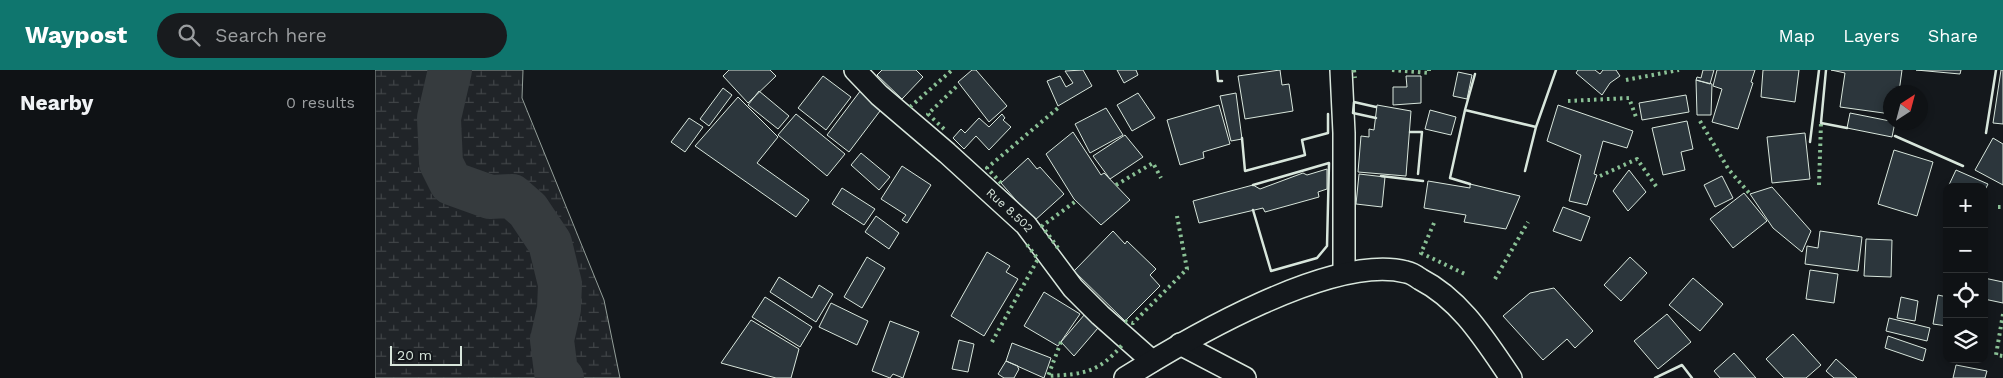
<!DOCTYPE html>
<meta charset="utf-8">
<style>
body{margin:0;font-family:"Work Sans",sans-serif;background:#181b1e;color:#f1f3f6}
.controls{position:absolute;right:15px;bottom:15px;display:grid;overflow:hidden;border-radius:10px;box-shadow:0 2px 8px #0003}
.controls button{width:45px;height:45px;display:grid;place-items:center;padding:0;border:0;border-bottom:1px solid #2f3234;background:#0f1215;color:#f1f3f6;font:25px sans-serif}
.compass{position:absolute;left:1508px;top:15px;width:45px;height:45px;border-radius:50%;background:#0f1215;box-shadow:0 2px 8px #0003;rotate:36deg}
.scale{position:absolute;left:15px;bottom:12px;width:72px;box-sizing:border-box;padding-left:5px;border:2px solid #d8e6dc;border-top:0;font-size:14px;line-height:18px;white-space:nowrap;color:#d8e6dc;-webkit-text-stroke:4px #14181c;paint-order:stroke}
.list{margin:0;padding:0;list-style:none}
h2{display:flex;justify-content:space-between;align-items:center;height:65px;margin:0;padding:0 20px;font-size:21px}
h2 small{font-size:16px;font-weight:400;color:#9b9ea0}
.icon{flex:none;width:28px;height:28px;fill:none;stroke:currentColor;stroke-width:2;stroke-linecap:round;stroke-linejoin:round}
.map{position:relative;flex:none;width:1628px;height:308px;overflow:hidden}
header{display:flex;align-items:center;gap:30px;box-sizing:border-box;height:70px;padding:0 25px;background:#0f766e;color:#fff}
header strong{font-size:24px}
nav{display:flex;gap:28px;margin-inline-start:auto;font-size:18px}
.search{width:350px;height:45px;background:#181b1e;display:flex;align-items:center;gap:12px;box-sizing:border-box;padding:0 18px;border-radius:28px;color:#9b9ea0;font-size:19px}
main{display:flex}
aside{flex:1;background:#0f1215}
.map>svg:first-child{display:block}
</style>
<header>
<strong>Waypost</strong>
<div class="search"><svg class="icon" aria-label="search" viewBox="0 0 24 24"><circle cx="10" cy="10" r="6"/><path d="M15 15l6 6"/></svg>Search here</div>
<nav><a>Map</a><a>Layers</a><a>Share</a></nav>
</header>
<main>
<aside>
<h2>Nearby<small>0 results</small></h2>
<ul class="list">
</ul>
</aside>
<div class="map">
<svg width="1628" height="308" viewBox="0 0 1628 308">
<defs>
<pattern id="wetland-marsh" width="20" height="14" patternUnits="userSpaceOnUse" patternTransform="scale(1.25)"><rect width="20" height="14" fill="#202428"/><path d="M1 5h8M5 5V1M11 12h8M15 12V8" fill="none" stroke="#404447"/></pattern>
</defs>
<rect width="100%" height="100%" fill="#14181c"/>
<path fill="url(#wetland-marsh)" stroke="#939e99" d="M0,0H148L147,28L229,230L245,308H0Z"/>
<g fill="none" stroke-linecap="round" stroke-linejoin="round">
<path stroke="#363b3e" stroke-width="44" d="M75,0L64,48L66,93L76,113L115,127L137,126L153,140L175,173L185,214L184,239L177,270L181,302L187,308"/>
</g>
<path fill="#2c363c" stroke="#d8e6dc" d="M354,0H395L401,6L373,33L348,6Z
M507,0H541L548,7L527,29L502,5Z
M597,0H601L632,36L614,52L583,12Z
M708,0L717,16L683,36L672,11L685,6L691,17L698,13L690,1Z
M742,0H761L763,5L749,13Z
M905,0L907,15L914,14L918,41L870,49L863,6Z
M1203,0H1220L1225,4L1228,0H1241L1245,6L1235,13L1227,25L1201,3Z
M1328,0H1339L1335,14L1321,10L1322,7L1326,8Z
M1342,0H1380L1376,12L1378,13L1363,59L1337,52L1347,19L1338,16Z
M1388,0H1424L1420,32L1386,27Z
M1456,0H1527L1524,22H1516V44L1465,37L1470,3Z
M1541,0H1586L1585,4Z
M1626,0H1628V54L1618,53Z
M1083,2L1097,5L1092,29L1078,26Z
M448,6L476,27L451,60L423,38Z
M1031,6H1046V33L1018,35V17H1032Z
M1321,10L1337,14L1336,45H1322Z
M348,18L357,25L334,56L325,49Z
M486,20L508,37L474,82L452,65Z
M384,21L414,46L403,59L373,35Z
M763,23L780,48L757,61L742,35Z
M861,23L867,69L856,71L845,26Z
M1311,25L1314,42L1267,50L1264,33Z
M363,27L403,67L382,93L434,130L421,147L320,76Z
M844,35L855,74L828,82L829,88L805,95L792,50Z
M1002,35L1036,41L1031,106L983,102L986,66L994,67V59L999,60Z
M1183,35L1258,61L1252,78L1228,71L1219,104L1222,105L1212,135L1194,131L1206,85L1172,71Z
M731,38L748,65L715,83L700,54Z
M1055,40L1081,47L1076,65L1050,59Z
M1475,43L1520,52L1517,67L1472,58Z
M421,44L470,84L452,106L403,65Z
M627,44L630,48L628,50L636,57L614,80L601,66L589,79L578,68L586,59L590,63L604,48L614,57Z
M314,48L328,57L310,82L296,72Z
M1312,51L1318,79L1306,82L1310,100L1288,105L1277,58Z
M698,62L726,105L729,103L755,130L726,155L699,129L671,84Z
M1430,63L1435,109L1397,113L1392,67Z
M750,65L768,87L735,109L718,86Z
M1618,68L1628,74V115L1600,100Z
M1519,80L1558,92L1542,146L1503,134Z
M486,83L515,107L504,120L476,95Z
M653,88L662,99L665,97L689,124L659,151L626,113Z
M527,96L556,115L532,153L527,150L531,145L506,129Z
M952,99V119L943,122L944,127L890,142L888,138L824,153L818,131L878,115L885,119L928,103L932,105Z
M1254,100L1271,122L1253,141L1238,121Z
M1581,100L1613,114L1609,122V117H1573Z
M984,104L1010,107L1007,137L981,134Z
M1347,106L1358,128L1340,137L1329,115Z
M1053,111L1095,118V114L1145,126L1131,159L1089,152L1091,145L1049,138Z
M1397,117L1436,161L1427,182L1398,158L1375,124Z
M467,118L500,139L489,155L457,134Z
M1369,123L1392,151L1358,178L1335,149Z
M1188,137L1215,147L1206,171L1178,161Z
M501,146L524,163L514,179L490,162Z
M738,161L750,174L752,171L781,199L775,205L785,216L750,251L699,201Z
M1445,161L1487,167L1483,201L1430,194L1432,176L1443,178Z
M1491,169L1517,170L1516,207L1489,206Z
M612,182L635,196L631,202L643,209L609,266L576,246Z
M492,187L510,198L487,238L469,227Z
M1255,187L1272,203L1246,231L1229,215Z
M1435,200L1463,204L1459,233L1431,229Z
M404,207L437,228L444,215L458,224L441,252L395,222Z
M1318,208L1348,234L1325,261L1294,235Z
M1609,208L1628,212V233L1609,229Z
M1179,218L1218,261L1200,278L1192,269L1168,290L1128,246L1155,223Z
M669,222L705,244L683,276L649,256Z
M1563,225L1572,227V256L1558,254Z
M390,227L437,257L425,277L377,247Z
M1526,227L1543,231L1540,251L1522,248Z
M456,233L493,251L482,275L444,257Z
M710,244L723,258L699,286L686,272Z
M1292,244L1316,272L1283,299L1259,271Z
M1514,248L1555,258L1552,271L1511,261Z
M376,250L424,279L416,308H401L346,293Z
M515,251L544,262L528,308L518,304L515,308L497,301Z
M1418,264L1446,295L1431,308H1409L1391,289Z
M1513,266L1551,279L1548,291L1510,278Z
M584,270L599,274L593,302L577,299Z
M637,273L676,288L669,308L631,291Z
M1359,283L1381,308H1345L1339,301Z
M1461,289L1482,308H1459L1451,301Z
M631,291L643,296V298L644,299L639,308H629L623,304Z
M1581,295L1612,301L1610,308H1578Z"/>
<g fill="none" stroke-linecap="round" stroke-linejoin="round">
<g stroke="#d8e6dc" stroke-width="24">
<g id="minor">
<path id="s1" d="M480,0L504,25L572,83L651,155L698,218L725,245L777,291"/>
<path d="M966,0L969,63V203"/>
<path d="M805,274L870,308"/>
<path d="M750,308C812,269 958,183 1031,202C1036,203 1041,206 1045,209C1086,230 1110,270 1136,308"/>
</g>
</g>
<use href="#minor" stroke="#14181c" stroke-width="21"/>
<path stroke="#8ac095" stroke-width="4" stroke-dasharray="2.5 4" stroke-linecap="butt" d="M979,0L980,8
M1017,0L1054,3V0
M1251,10L1304,0
M1193,31L1254,28L1261,47
M535,37L577,0
M1325,51L1354,100L1375,124
M569,59L553,44L584,14
M1225,106L1262,89L1283,119
M626,113L612,98L683,38
M741,115L778,93L786,108
M1444,115L1446,53
M1623,137H1628
M1059,153L1046,183L1090,204
M683,178L667,156L701,131
M1120,209L1153,152
M1628,244L1621,285L1628,286
M750,251L758,253L812,199L802,146
M617,272L663,189L650,172
M686,272L673,306C710,304 723,303 748,274"/>
<path stroke="#d8e6dc" stroke-width="2.5" d="M842,0L843,11H847
M1451,0L1446,53L1472,58
M1090,40L1100,4
M1001,48L978,43L979,32L1001,37
M1035,62H1047L1043,104
M1611,63L1621,0
M1520,66L1588,96
M867,68L870,101L930,85L927,70L953,63V44
M1435,72L1444,0
M1150,101L1161,57L1181,0
M1006,106L1048,111
M1095,114L1075,108L1090,40L1161,57
M878,115L954,93L952,176L942,188L896,201L878,140
M1280,308L1307,295L1317,308"/>
</g>
<g text-anchor="middle" dominant-baseline="central" stroke-width="4" stroke-linejoin="round" paint-order="stroke">
<g font-size="12" fill="#d8e6dc" stroke="#14181c">
<text stroke="none"><textPath href="#s1" startOffset="209">Rue 8.502</textPath></text>
</g>
</g>
</svg>
<div class="controls">
<button>+</button>
<button>−</button>
<button><svg class="icon" aria-label="locate" viewBox="0 0 24 24"><circle cx="12" cy="12" r="6"/><path d="M12 2v4M12 18v4M2 12h4M18 12h4"/></svg></button>
<button><svg class="icon" aria-label="layers" viewBox="0 0 24 24"><path d="M12 4l9 5-9 5-9-5zM3 14l9 5 9-5"/></svg></button>
</div>
<svg class="compass" viewBox="-18 -18 36 36"><path d="M0-13l5 13h-10z" fill="#e53935"/><path d="M0 13l5-13h-10z" fill="#9b9ea0"/></svg>
<div class="scale">20 m</div>
</div>
</main>
